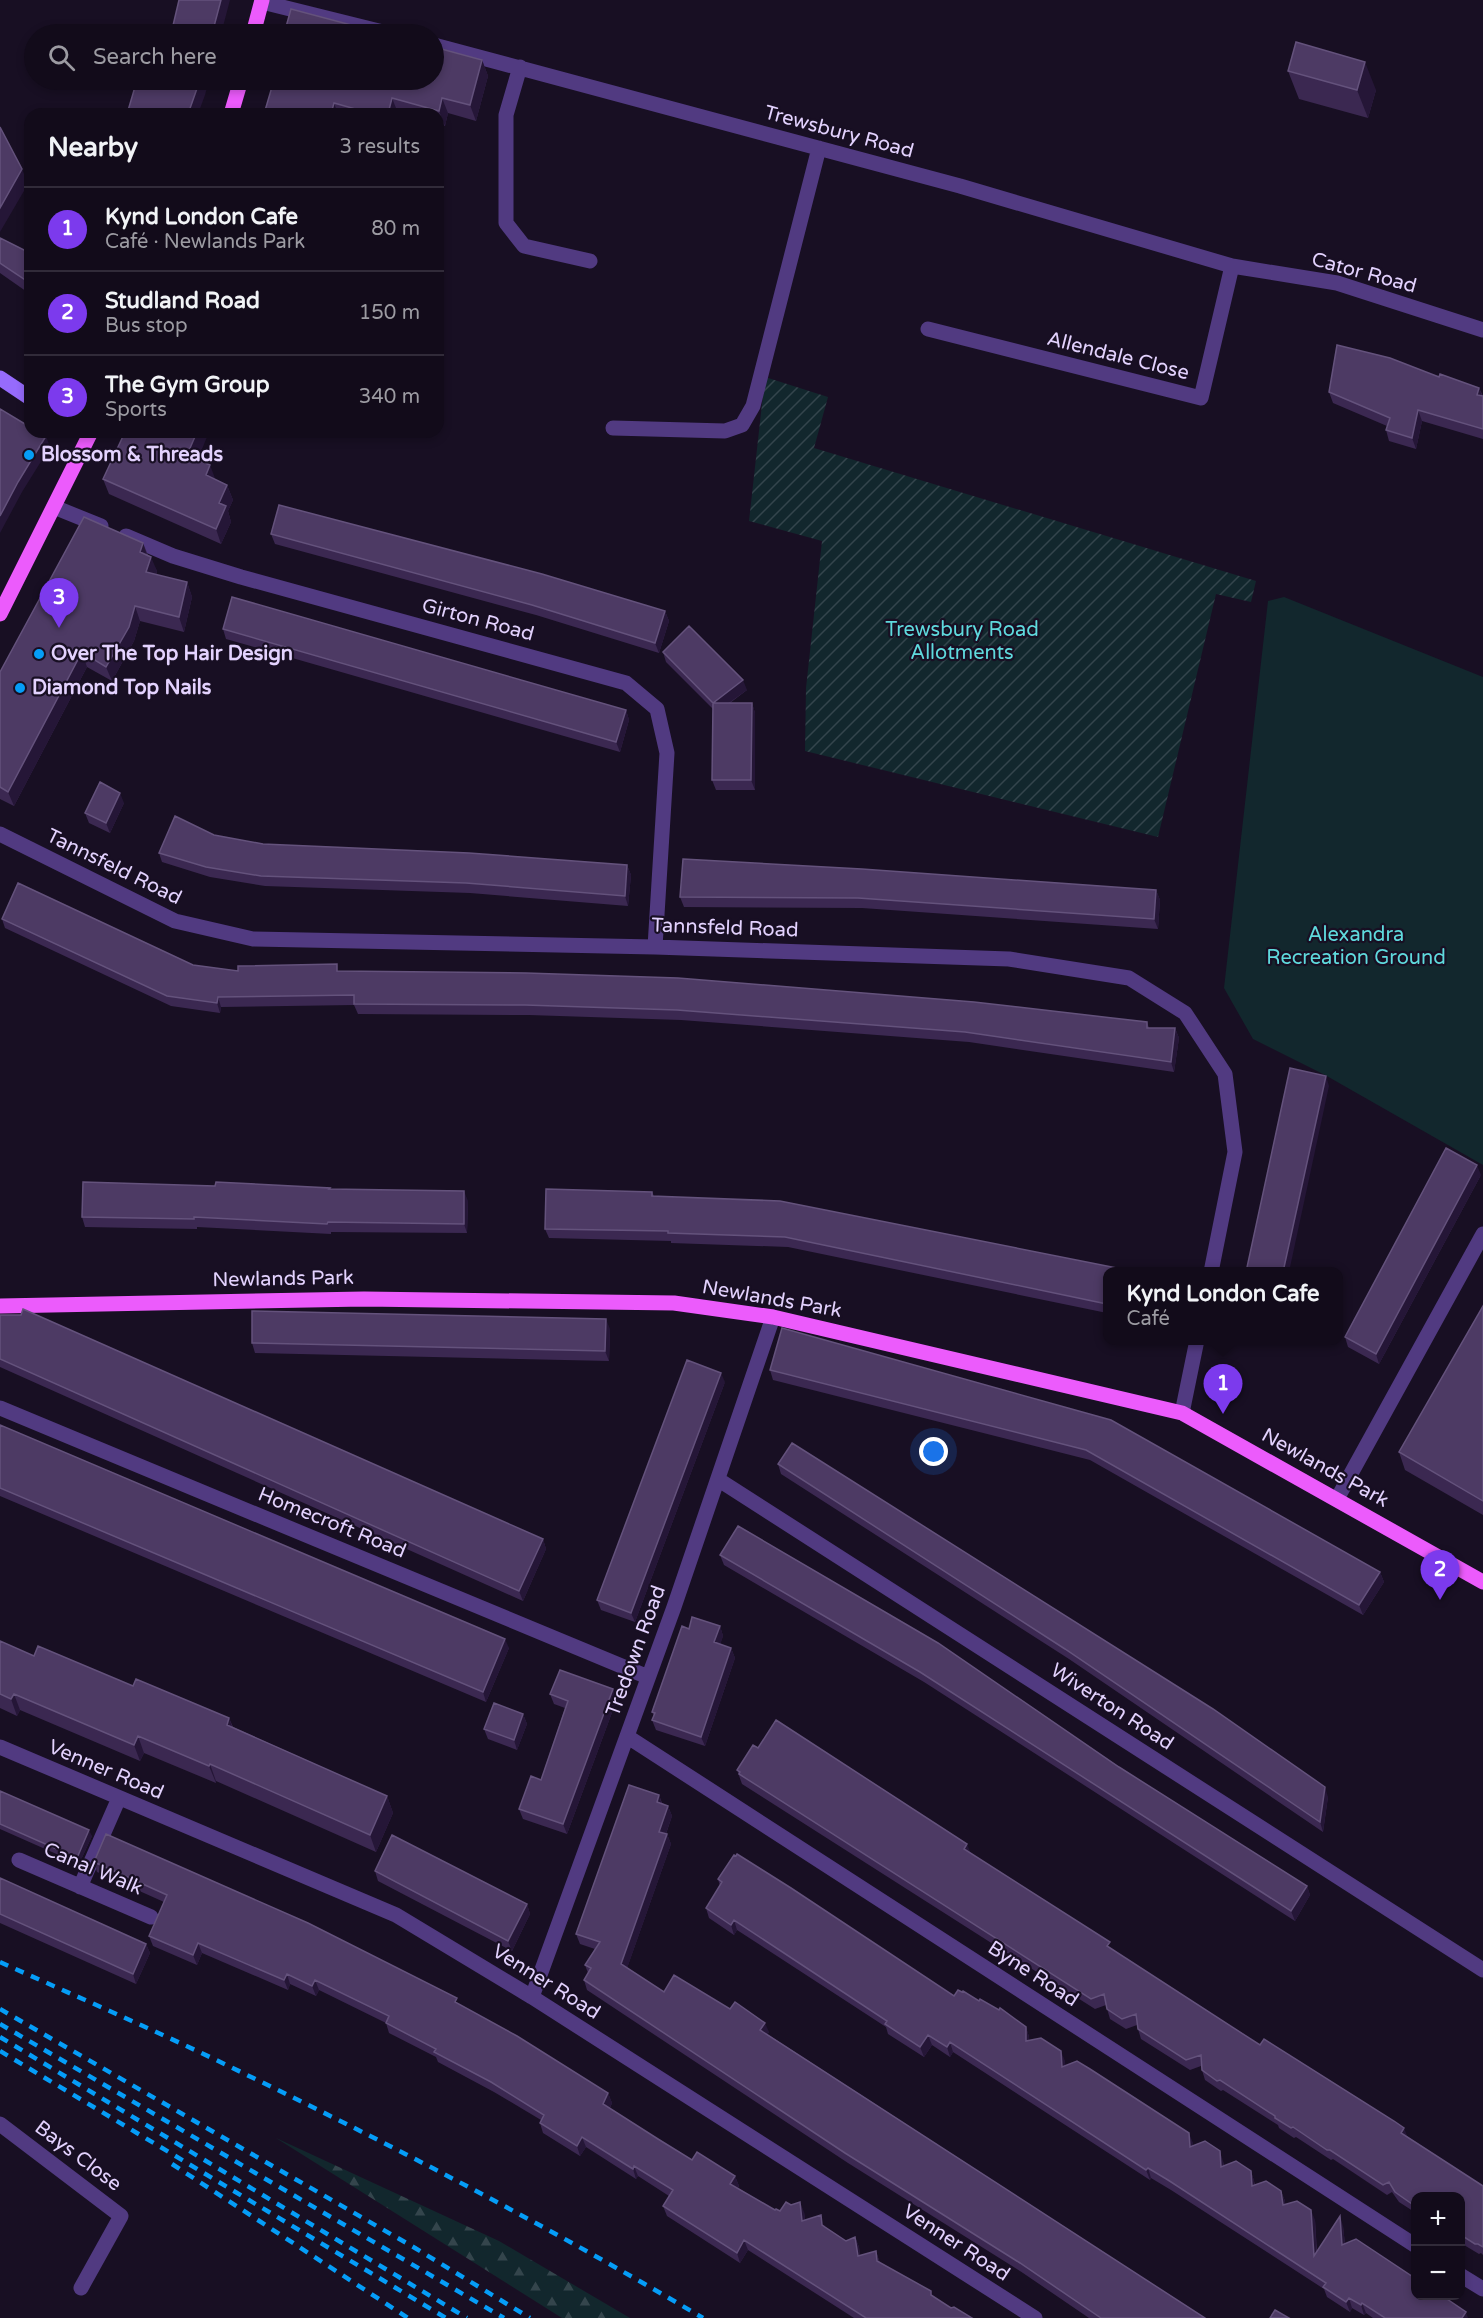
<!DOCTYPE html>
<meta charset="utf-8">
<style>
body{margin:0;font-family:"Varela Round",sans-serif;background:#1b1423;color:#f1f3f6}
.controls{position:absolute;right:18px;bottom:18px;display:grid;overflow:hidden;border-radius:12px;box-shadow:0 3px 9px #0003}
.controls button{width:54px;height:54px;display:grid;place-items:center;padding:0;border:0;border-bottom:2px solid #312b39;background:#120b1a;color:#f1f3f6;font:30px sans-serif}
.you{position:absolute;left:934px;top:1452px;width:21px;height:21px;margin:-15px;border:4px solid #fff;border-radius:50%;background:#1a73e8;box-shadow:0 0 0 9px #1a73e833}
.badge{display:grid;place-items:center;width:39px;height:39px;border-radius:50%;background:#7c3aed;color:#fff;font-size:20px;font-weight:700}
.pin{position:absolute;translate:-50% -50px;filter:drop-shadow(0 2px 3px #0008)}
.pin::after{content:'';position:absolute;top:32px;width:21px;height:18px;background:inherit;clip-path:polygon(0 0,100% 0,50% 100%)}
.popup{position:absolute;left:1103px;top:1267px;width:240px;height:78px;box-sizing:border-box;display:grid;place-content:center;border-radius:12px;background:#120b1a;filter:drop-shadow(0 2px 4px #0005);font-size:20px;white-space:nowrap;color:#9c9ba2}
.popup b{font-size:22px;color:#f1f3f6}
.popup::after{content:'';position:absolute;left:50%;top:100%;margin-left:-12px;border:12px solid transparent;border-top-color:#120b1a}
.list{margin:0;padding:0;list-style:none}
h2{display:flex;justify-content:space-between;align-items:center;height:78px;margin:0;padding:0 24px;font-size:26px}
h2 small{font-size:20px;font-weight:400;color:#9c9ba2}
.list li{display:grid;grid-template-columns:39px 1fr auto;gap:18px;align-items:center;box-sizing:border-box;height:84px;padding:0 24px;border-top:2px solid #312b39}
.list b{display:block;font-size:22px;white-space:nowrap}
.list p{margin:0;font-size:20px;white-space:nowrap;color:#9c9ba2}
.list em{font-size:20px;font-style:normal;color:#9c9ba2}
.icon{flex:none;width:33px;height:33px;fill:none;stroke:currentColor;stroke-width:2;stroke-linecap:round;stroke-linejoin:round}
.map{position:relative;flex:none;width:1483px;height:2318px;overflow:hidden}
.search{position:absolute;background:#120b1a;box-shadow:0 3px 9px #0003;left:24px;top:24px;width:420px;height:66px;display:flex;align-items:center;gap:15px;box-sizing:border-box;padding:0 21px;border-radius:33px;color:#9c9ba2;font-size:22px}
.panel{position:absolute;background:#120b1a;box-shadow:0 3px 9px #0003;left:24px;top:108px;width:420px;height:330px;border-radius:18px}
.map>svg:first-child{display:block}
</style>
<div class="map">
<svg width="1483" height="2318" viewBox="0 0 1483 2318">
<defs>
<pattern id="forest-firs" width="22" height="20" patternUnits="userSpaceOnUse" patternTransform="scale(1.5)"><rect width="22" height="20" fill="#12272d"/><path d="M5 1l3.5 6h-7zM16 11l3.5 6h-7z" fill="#34454c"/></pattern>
<pattern id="garden-furrows" width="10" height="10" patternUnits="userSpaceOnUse" patternTransform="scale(1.5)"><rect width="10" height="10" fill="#12272d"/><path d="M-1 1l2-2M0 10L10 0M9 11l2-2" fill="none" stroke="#34454c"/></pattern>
</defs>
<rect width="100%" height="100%" fill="#180f23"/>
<path fill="url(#forest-firs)" d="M276,2138L499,2241L630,2318H562Z"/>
<path fill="#12272d" d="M1284,597L1483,677V1165L1325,1075L1253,1039L1224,988L1268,601Z"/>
<path fill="url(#garden-furrows)" d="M765,377L828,397L814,448L1256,581L1251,602L1216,594L1158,837L805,751L806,688L822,541L749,521Z"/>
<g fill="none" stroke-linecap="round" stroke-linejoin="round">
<path stroke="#513a81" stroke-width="15" d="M262,2L391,34
M434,45L960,186L1232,266L1337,283L1483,330
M520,67L506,115V223L524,246L590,261
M928,329L1201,398L1232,266
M613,428L725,431L742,425L753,406L819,148
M54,507L101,526
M126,536L173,556L241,577L626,683L657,709L667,753L655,947
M0,834L175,921L253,939L655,947L1009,959L1129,978L1185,1013L1225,1074L1235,1152L1211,1272
M0,1408L648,1677
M1182,1413L1197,1340
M719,1480L1483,1970
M1337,1499L1483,1234
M628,1737L1416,2246
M0,1747L396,1915L532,1997L1035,2318
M19,1860L151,1917
M80,1887L119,1798
M532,1997L674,1607L773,1317
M0,2124L121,2216L81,2288
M1460,2275L1483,2289"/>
<path stroke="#966bfc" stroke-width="15" d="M0,378L30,398"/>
<path stroke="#ec5bfc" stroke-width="15" d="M253,34L262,0
M231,114L241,80
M0,614L91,432
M0,1306L364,1299L674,1303L773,1317L1182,1413L1483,1582"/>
<path stroke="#059df7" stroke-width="4.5" stroke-dasharray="9 8" stroke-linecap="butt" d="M0,1962C82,1999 166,2035 247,2075C402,2150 554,2230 703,2318
M0,2009L415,2248L530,2318
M0,2024L504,2318
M0,2037L467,2318
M0,2051L446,2318
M172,2164L408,2318"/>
</g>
<path fill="#3b2851" d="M482,60L488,76L476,121L448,113L445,126L438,124V114H264Z
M1288,71L1376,90L1368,118L1299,99Z
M0,238L30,253V294L0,273Z
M1479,388L1483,396V439L1422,421L1416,449L1389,441L1386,430L1387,426L1333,403L1329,392Z
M197,460L215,479L227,485L233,500L228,511L231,522L221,544L109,494L103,479Z
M271,534L665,611L669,621L659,653L536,615L275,544Z
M143,543L148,555L157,571L156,575L187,582L192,597L184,632L140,621L134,641L112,681L87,667L14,806L0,799V672Z
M223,629L626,710L629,720L620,752L226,639Z
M663,652L747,690L730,703H752L755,713V790H716L712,780L713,709L666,662Z
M124,803L110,833L89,823L85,813Z
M214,835L263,844L627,865L631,875L628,906L470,893L265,886L210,877L162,862L159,853Z
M1156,890L1160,900L1158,929L862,908L684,907L680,897Z
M2,919L193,965L238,971H339L1147,1022L1149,1028H1175L1179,1038L1174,1072L969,1042L681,1020L529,1015L358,1014L354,1005L221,1007L220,1013L171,1006L5,928Z
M1481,1175L1379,1364L1348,1347L1345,1337Z
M330,1188V1189L468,1201L467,1233L331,1232V1234L197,1227V1229L85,1227L82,1217Z
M652,1192L654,1196L1107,1272V1313L788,1247L671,1243V1241L549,1238L545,1229Z
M1483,1306V1515L1405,1470L1399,1452Z
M0,1315L543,1539L546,1549L523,1601L0,1367Z
M610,1329L609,1361L255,1353L252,1343Z
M770,1370L1111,1420L1380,1572L1384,1582L1363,1615L1090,1460L773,1380Z
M725,1382L635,1622L601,1610L597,1600Z
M0,1425L509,1648L486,1702L0,1496Z
M778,1464L1328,1797L1323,1832L1069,1659L781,1474Z
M720,1555L1119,1767L1307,1886L1310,1895L1295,1921L924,1682L724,1565Z
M720,1626L723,1636L720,1644L731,1648L735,1658L705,1746L656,1730L652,1720L654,1716L652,1712L689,1629Z
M0,1641L34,1656L133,1686L229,1718L233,1727L387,1796L393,1813L376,1852L216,1781V1783L144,1753L140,1761L20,1710L17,1716L0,1708Z
M613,1689L617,1699L567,1834L523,1819L519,1809L541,1780L565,1708L554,1704L550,1694Z
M523,1714L527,1724L517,1750L488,1739L484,1729Z
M758,1748L971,1854L1112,1949L1260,2045L1408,2137L1483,2186V2255L1481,2253L1479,2254L1464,2245L1461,2235V2196H1416V2213L1399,2202L1392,2192L1387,2195L1333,2159L1331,2160L1296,2137L1294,2138L1279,2128L1278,2125L1223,2090L1221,2091L1205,2080L1202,2070L1201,2066L1190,2070L1141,2039L1138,2029L1137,2025L1126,2029L1110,2019L1106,2005L1095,2009L742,1784L737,1770Z
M0,1791L92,1836L79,1864L0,1829Z
M659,1795L662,1803L668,1806L672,1816L666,1834H667L671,1844L627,1968L664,1992L769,2032L767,2034L1205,2318H1089L1023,2273L848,2163L587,1990L584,1980L588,1973L585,1965L595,1949L580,1944L576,1934Z
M94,1862L459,2004L608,2093L612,2103L610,2108L658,2139L692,2160L735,2176L739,2186L738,2188L775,2210L780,2211L804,2212L805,2220L824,2225L825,2227L846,2241L855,2237L859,2247L860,2256L876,2251L880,2263L951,2308L972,2318H854L748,2250L740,2263L667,2216L663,2206L669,2196L638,2176L636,2179L586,2147L580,2156L543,2133L540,2123L541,2120L494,2092L438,2062L436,2057L389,2033L386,2023L319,1990L316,1996L290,1984L288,1990L202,1953L197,1965L153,1946L149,1936L164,1902L97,1872Z
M375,1871L527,1904L530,1914L512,1951L378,1881Z
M0,1878L146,1944L150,1953L136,1984L0,1923Z
M718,1879L954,1996L979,2001L1026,2027L1029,2037V2041L1065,2061V2066L1193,2143V2146L1223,2161L1224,2166L1251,2171L1254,2181L1255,2185L1281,2191L1285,2201V2204L1315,2220L1317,2252L1343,2226L1345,2244L1468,2318H1373L1366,2313L1364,2315L1352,2308L1350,2312L1327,2297L1324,2289L1171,2190L1151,2178L1150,2180L953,2052L950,2057L932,2045L924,2057L888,2034L886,2027L737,1930L734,1935L709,1918L706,1908L720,1886Z"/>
<path fill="#251637" d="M221,0H230L221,34H212Z
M482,60L488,76L476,121L470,105Z
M1365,62L1376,90L1368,118L1357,90Z
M200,80H209L205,95L198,114H188Z
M392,98L398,113V114H388Z
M442,98L448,113L445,126L439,111Z
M334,103L338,114H331Z
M22,169L28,184L0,232V208Z
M1479,388L1483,398L1477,395Z
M1418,410L1422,421L1416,449L1412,438Z
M197,432H209L193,471L187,455Z
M46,436L50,447L22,492L0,533V516L18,482Z
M210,465L216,481L206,475Z
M227,485L233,500L228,511L231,522L221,544L216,529L219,503Z
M143,543L148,558L140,552Z
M151,557L157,571L152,587L146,572Z
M187,582L192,597L184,632L179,617Z
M135,606L140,621L134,641L112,681L106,667Z
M665,611L669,621L659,653L655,643Z
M82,652L87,667L14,806L8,792Z
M743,680L747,690L716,712L713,703Z
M752,703L755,713V790L751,780Z
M626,710L629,720L620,752L616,742Z
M120,793L124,803L110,833L106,823Z
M627,865L631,875L628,906L625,896Z
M1156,890L1160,900L1158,929L1154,919Z
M218,997L221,1007L220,1013L217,1003Z
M1175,1028L1179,1038L1174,1072L1171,1062Z
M1326,1076L1329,1086L1289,1272H1283Z
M1477,1165L1481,1175L1379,1364L1376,1354Z
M464,1191L468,1201L467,1233L464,1224Z
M606,1319L610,1329L609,1361L605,1351Z
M721,1373L725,1382L635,1622L631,1613Z
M543,1539L546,1549L523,1601L519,1591Z
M1380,1572L1384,1582L1363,1615L1359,1605Z
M720,1626L723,1636L718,1652L714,1642Z
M505,1639L509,1648L486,1702L483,1692Z
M731,1648L735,1658L705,1746L701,1737Z
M613,1689L617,1699L567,1834L563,1824Z
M14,1694L20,1710L17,1716L11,1699Z
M523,1714L527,1724L517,1750L514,1740Z
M229,1718L235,1735L227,1725Z
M138,1736L144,1753L140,1761L134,1745Z
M210,1764L216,1781V1783L209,1766Z
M1325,1787L1328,1797L1323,1832L1320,1822Z
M659,1795L662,1805L657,1802Z
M387,1796L393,1813L376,1852L370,1835Z
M668,1806L672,1816L663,1842L659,1832Z
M89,1830L92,1836L79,1864L77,1858Z
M667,1834L671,1844L625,1974L621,1964Z
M967,1844L971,1854L964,1849Z
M1307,1886L1310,1895L1295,1921L1291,1911Z
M527,1904L530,1914L512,1951L508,1941Z
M734,1920L737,1930L734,1935L731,1925Z
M198,1943L202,1953L197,1965L193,1955Z
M146,1944L150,1953L136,1984L133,1974Z
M287,1974L290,1984L288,1990L284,1980Z
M315,1980L319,1990L316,1996L312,1986Z
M765,2023L769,2032L764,2040L760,2030Z
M1026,2027L1029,2037L1030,2051L1026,2041Z
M928,2035L932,2045L924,2057L920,2047Z
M950,2042L953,2052L950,2057L947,2047Z
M1061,2051L1065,2061L1066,2077L1062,2067Z
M608,2093L612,2103L607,2114L603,2104Z
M1404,2128L1408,2138L1401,2133Z
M1189,2133L1193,2143V2157L1190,2147Z
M582,2137L586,2147L580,2156L577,2146Z
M1220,2151L1223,2161L1224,2177L1221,2167Z
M634,2166L638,2176L636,2179L633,2169Z
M1148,2168L1151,2178L1150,2180L1146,2170Z
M1251,2171L1254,2181L1255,2196L1252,2186Z
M735,2176L739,2186L734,2194L730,2184Z
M1281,2191L1285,2201L1286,2215L1283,2205Z
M800,2202L804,2212L806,2231L802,2221Z
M1311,2210L1315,2220L1317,2266L1314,2256Z
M1340,2216L1343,2226L1346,2255L1342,2245Z
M855,2237L859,2247L861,2266L858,2256Z
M744,2240L748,2250L740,2263L737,2253Z
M876,2251L879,2261L880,2271L877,2261Z
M1349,2298L1352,2308L1350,2312L1346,2302Z
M1362,2303L1366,2313L1364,2315L1361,2305Z
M1466,2312L1468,2318H1462Z"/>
<path fill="#4d3a64" stroke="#64527c" stroke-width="1.5" d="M179,0H221L212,34H171Z
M291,9L385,34H284Z
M1296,42L1365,62L1357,90L1288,71Z
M434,47L482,60L470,105L442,98L439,111L392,98L388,114H373L334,103L331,114H264L274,80H434Z
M137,80H200L188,114H127Z
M0,127L22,169L0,208Z
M0,238L30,253V283L0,263Z
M1337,345L1390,358L1439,377L1440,374L1479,388L1477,395L1483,396V429L1418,410L1412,438L1386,430L1390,418L1329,392Z
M0,409L30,427V432H38L46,436L18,482L0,516Z
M125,432H197L187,455L210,465L206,475L227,485L219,503L226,506L216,529L103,479Z
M279,505L542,574L665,611L655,643L532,605L271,534Z
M84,517L143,543L140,552L151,557L146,572L187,582L179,617L135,606L129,627L106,667L82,652L8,792L0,787V672Z
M232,597L626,710L616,742L223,629Z
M689,626L743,680L713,703L663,652Z
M713,703H752L751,780H712Z
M100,782L120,793L106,823L85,813Z
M175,816L214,835L263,844L469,853L627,865L625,896L466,883L261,876L206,867L159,853Z
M683,859L862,869L1156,890L1154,919L858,898L680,897Z
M18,883L193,965L238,971V966L337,964V971L526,973L678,978L974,1002L1147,1022V1028H1175L1171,1062L965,1032L677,1010L525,1005L354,1004V995L218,997L217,1003L167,996L2,919Z
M1290,1068L1326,1076L1283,1272H1246Z
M1446,1148L1477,1165L1376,1354L1345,1337Z
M83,1182L215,1186L216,1182L330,1188L329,1189L464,1191V1224L328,1222L327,1224L194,1217V1219L82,1217Z
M546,1189L652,1192V1196L780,1201L1137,1272H1107V1304L785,1237L668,1233V1231L545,1229Z
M1483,1306V1501L1399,1452Z
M23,1309L543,1539L519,1591L0,1359V1315H21Z
M252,1311L606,1319L605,1351L252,1343Z
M782,1328L1111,1420L1380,1572L1359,1605L1086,1450L770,1370Z
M687,1360L721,1373L631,1613L597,1600Z
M0,1425L505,1639L483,1692L0,1488Z
M792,1443L1213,1709L1325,1787L1320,1822L1065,1649L778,1464Z
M738,1526L938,1643L1119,1767L1307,1886L1291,1911L920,1672L720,1555Z
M692,1617L720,1626L714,1642L731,1648L701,1737L652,1720L655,1713L652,1712L682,1626L689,1629Z
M0,1641L34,1656L38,1646L133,1686L136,1679L229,1718L227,1725L387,1796L370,1835L210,1764L209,1766L138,1736L134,1745L14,1694L11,1699L0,1694Z
M560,1670L613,1689L563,1824L519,1809L531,1776L541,1780L568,1701L550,1694Z
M494,1703L523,1714L514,1740L484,1729Z
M776,1720L967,1844L964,1849L1110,1942L1107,1946L1260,2045L1264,2039L1394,2121L1404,2128L1401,2133L1483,2186V2247L1478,2244H1475L1461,2235V2196H1416V2203L1412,2204L1395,2192L1389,2182L1383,2185L1330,2150H1327L1293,2127L1291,2128L1275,2118V2116L1220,2080L1217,2081L1202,2070L1201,2055L1186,2060L1138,2029L1136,2014L1122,2019L1107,2009L1104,1994L1091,1999L739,1774L740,1772L737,1770L753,1745L758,1748Z
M629,1785L659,1795L657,1802L668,1806L659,1832L667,1834L621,1964L664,1992L674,1975L730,2009L735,2002L765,2023L760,2030L1205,2318H1101L1020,2263L845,2153L584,1980L591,1968L585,1965L600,1942L576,1934Z
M0,1791L89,1830L77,1858L0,1824Z
M106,1834L308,1923L457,1998L455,2002L517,2036L608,2093L603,2104L658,2139L692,2160L697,2152L735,2176L730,2184L775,2210L776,2209L780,2211L786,2202L791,2205L800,2202L802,2221L821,2215L822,2225L846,2241L855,2237L858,2256L876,2251L877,2261L931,2291V2295L951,2308L954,2307L972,2318H866L744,2240L737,2253L663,2206L673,2190L634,2166L633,2169L582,2137L577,2146L540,2123L544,2115L491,2082L434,2052L436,2049L386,2023L389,2016L315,1980L312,1986L287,1974L284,1980L198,1943L193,1955L149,1936L167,1895L94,1862Z
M392,1835L527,1904L508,1941L375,1871Z
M737,1854L791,1888L954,1996L958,1990L962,1992L963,1991L979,2001L980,1999L999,2010L1000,2008L1026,2027V2041L1041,2038L1061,2051L1062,2067L1077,2061L1090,2069L1189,2133L1190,2147L1205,2141L1220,2151L1221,2167L1236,2161L1251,2171L1252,2186L1266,2181L1281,2191L1283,2205L1297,2201L1311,2210L1314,2256L1340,2216L1342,2245L1356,2239L1416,2279V2295H1441L1466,2312L1462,2318H1385L1362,2303L1361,2305L1349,2298L1346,2302L1323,2287L1326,2283L1168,2180L1148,2168L1146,2170L950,2042L947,2047L928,2035L920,2047L885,2024L887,2021L734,1920L731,1925L706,1908L722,1882L718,1879L734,1855L736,1856Z
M0,1878L146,1944L133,1974L0,1914Z
M1275,2310L1289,2318H1270Z"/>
<g fill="#059df7" stroke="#180f23" stroke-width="2">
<circle cx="29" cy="455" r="6"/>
<circle cx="39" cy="654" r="6"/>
<circle cx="20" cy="688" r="6"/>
</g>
<g text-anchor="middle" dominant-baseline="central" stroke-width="4.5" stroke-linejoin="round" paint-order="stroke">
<g font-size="20" fill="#e3d2fe" stroke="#180f23">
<text transform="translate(839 132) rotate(15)">Trewsbury Road</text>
<text transform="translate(1364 273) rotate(15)">Cator Road</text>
<text transform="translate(1118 356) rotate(14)">Allendale Close</text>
<text transform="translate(478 620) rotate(15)">Girton Road</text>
<text transform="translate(114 867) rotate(26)">Tannsfeld Road</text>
<text transform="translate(725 928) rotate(2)">Tannsfeld Road</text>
<text transform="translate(283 1279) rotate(-1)">Newlands Park</text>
<text transform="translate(772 1299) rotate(10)">Newlands Park</text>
<text transform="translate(1325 1468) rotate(29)">Newlands Park</text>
<text transform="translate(332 1523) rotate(22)">Homecroft Road</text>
<text transform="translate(636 1651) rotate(-70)">Tredown Road</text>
<text transform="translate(1112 1707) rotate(33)">Wiverton Road</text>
<text transform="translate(106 1770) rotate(23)">Venner Road</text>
<text transform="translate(93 1869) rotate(23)">Canal Walk</text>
<text transform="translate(1033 1974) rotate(33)">Byne Road</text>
<text transform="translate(546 1982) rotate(32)">Venner Road</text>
<text transform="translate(78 2156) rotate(37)">Bays Close</text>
<text transform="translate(956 2243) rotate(33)">Venner Road</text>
</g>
<g font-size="20" font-weight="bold" fill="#e3d2fe" stroke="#180f23" text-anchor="start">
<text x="41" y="455">Blossom &amp; Threads</text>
<text x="51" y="654">Over The Top Hair Design</text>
<text x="32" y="688">Diamond Top Nails</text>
</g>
<g font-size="20" fill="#5fdadd" stroke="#180f23">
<text x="962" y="630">Trewsbury Road<tspan x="962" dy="23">Allotments</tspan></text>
<text x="1356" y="935">Alexandra<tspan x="1356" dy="23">Recreation Ground</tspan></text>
</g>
</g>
</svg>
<div class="controls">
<button>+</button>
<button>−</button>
</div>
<div class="you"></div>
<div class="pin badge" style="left:1223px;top:1414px">1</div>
<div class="popup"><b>Kynd London Cafe</b>Café</div>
<div class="pin badge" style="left:1440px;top:1600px">2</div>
<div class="pin badge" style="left:59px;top:628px">3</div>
<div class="search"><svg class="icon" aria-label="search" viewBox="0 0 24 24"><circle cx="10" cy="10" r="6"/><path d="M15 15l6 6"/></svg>Search here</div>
<section class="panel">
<h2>Nearby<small>3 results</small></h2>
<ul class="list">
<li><span class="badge">1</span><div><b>Kynd London Cafe</b><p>Café · Newlands Park</p></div><em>80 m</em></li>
<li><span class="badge">2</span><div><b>Studland Road</b><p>Bus stop</p></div><em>150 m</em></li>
<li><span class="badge">3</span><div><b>The Gym Group</b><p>Sports</p></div><em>340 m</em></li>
</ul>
</section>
</div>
